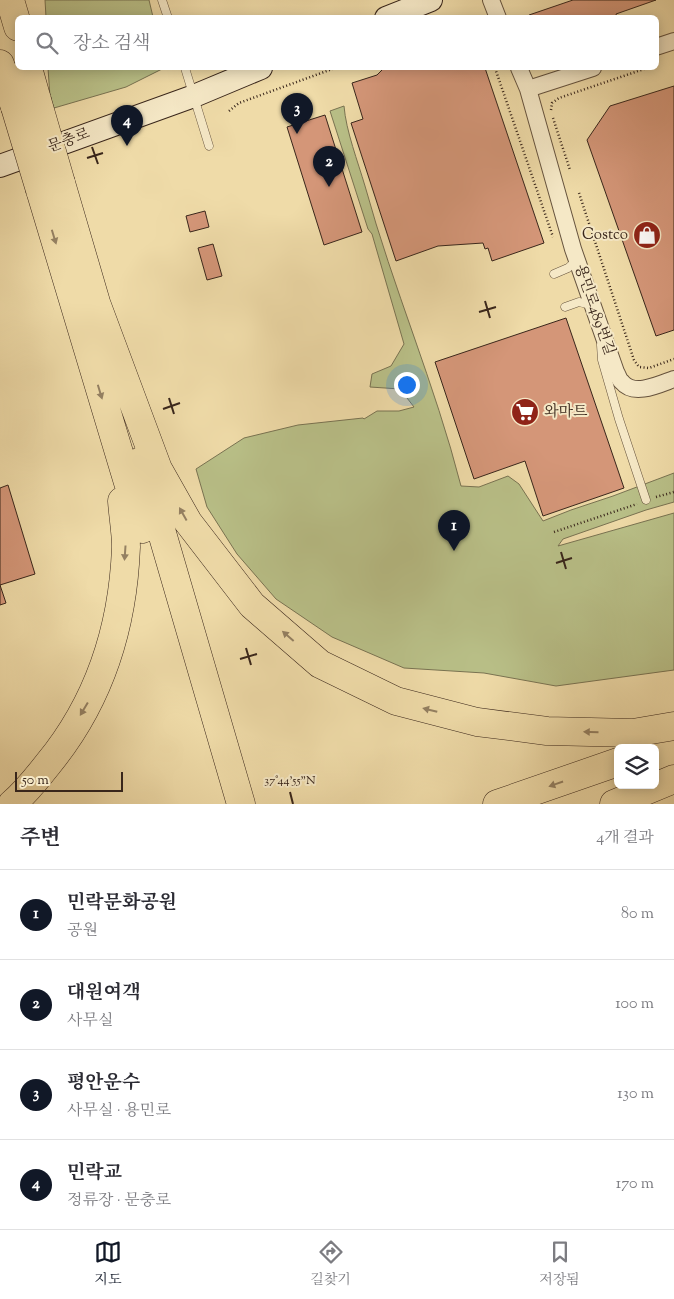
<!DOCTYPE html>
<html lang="ko">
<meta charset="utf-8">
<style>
body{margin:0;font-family:"Sorts Mill Goudy","Noto Serif KR",serif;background:#f2f2f3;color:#2b2b33}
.controls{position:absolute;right:15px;bottom:15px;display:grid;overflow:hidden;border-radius:8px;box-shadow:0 2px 12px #0003}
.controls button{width:45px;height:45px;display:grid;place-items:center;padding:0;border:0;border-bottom:1px solid #e1e1e2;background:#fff;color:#2b2b33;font:25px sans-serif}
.scale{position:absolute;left:15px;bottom:12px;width:108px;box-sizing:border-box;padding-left:5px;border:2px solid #39261b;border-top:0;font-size:14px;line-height:18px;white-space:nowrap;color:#39261b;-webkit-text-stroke:4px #f5e8c6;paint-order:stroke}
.you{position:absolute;left:406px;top:384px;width:18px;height:18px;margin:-12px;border:4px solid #fff;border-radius:50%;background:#1a73e8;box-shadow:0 0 0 8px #1a73e833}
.badge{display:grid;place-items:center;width:32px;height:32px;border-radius:50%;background:#111827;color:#fff;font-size:16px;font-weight:700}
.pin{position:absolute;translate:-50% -41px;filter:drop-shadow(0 1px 2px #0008)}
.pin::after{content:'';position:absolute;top:26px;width:18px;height:15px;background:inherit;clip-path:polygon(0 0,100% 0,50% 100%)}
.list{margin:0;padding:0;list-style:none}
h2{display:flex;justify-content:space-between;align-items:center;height:65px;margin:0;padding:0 20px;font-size:21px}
h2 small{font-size:16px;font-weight:400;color:#7c7c81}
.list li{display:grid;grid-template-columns:32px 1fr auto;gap:15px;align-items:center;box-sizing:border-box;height:90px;padding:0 20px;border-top:1px solid #e1e1e2}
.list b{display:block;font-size:19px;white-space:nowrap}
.list p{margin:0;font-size:16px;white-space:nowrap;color:#7c7c81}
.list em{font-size:16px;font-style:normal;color:#7c7c81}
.icon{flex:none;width:28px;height:28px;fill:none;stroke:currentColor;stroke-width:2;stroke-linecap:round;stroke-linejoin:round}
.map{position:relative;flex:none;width:674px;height:804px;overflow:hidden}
.search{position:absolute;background:#fff;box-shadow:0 2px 12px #0003;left:15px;right:15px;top:15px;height:55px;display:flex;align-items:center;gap:12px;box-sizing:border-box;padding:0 18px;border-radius:8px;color:#7c7c81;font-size:19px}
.sheet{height:425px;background:#fff}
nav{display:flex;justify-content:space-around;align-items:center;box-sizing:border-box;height:70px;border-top:1px solid #e1e1e2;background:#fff;font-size:14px;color:#7c7c81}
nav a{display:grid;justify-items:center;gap:2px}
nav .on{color:#111827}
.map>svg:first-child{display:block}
</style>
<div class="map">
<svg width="674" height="804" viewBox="0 0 674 804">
<rect width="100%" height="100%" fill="#efdba8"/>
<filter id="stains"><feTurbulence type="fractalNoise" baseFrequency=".004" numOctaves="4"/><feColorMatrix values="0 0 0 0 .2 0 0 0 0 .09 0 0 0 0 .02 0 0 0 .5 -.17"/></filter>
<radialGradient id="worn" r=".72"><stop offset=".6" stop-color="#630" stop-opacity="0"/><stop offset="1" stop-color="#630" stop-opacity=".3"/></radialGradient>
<path fill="#b9c088" stroke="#797352" d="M45,0H149L153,17H46Z
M48,68H164L126,87L54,108L50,97Z
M344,106C346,131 358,162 365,186C393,288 435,384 461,486L479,487L508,476L519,484L543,521L571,510L613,496L674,473V502L646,510L563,539L558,546L674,513V670L556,686L484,673L404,668L332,637L276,599L237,554L207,507L196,469L244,438L298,425L363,418L364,419L377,411H399L414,407L400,389L370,387L372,374L391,366L404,344L372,234L368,229L330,111Z"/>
<path fill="#d49678" stroke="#39261b" d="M573,0H656L616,14L617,18H530L529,15Z
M384,68H485L544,243L492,261L488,248L485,249L483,243L438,246L396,261L351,123L363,119L352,83L377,75Z
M674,86V330L656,336L587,140L610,106Z
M325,115L362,232L324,245L287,127Z
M205,211L209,227L190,232L186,216Z
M213,244L222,276L207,280L198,248Z
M566,318L624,488L543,516L525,461L474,479L435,362Z
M8,485L35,574L0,585L6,603L0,605V488Z"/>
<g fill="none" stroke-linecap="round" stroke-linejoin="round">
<g stroke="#66533e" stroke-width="9">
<path id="lane" d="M162,0L168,18
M185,68L209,146
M554,274L568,268L577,260
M565,307L579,302L591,305
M601,345L602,360L619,419L646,500"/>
</g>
<g stroke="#66533e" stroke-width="18">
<path id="street" d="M491,0L498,18
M656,47L674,41
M519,68L528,89L573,249L616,372C618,375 619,380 622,382C634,397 660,384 674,379
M528,89L593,68"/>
</g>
<g stroke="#39261b" stroke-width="24">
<path id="secondary" d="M386,18L431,0
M0,166L194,96L261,68"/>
</g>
<g stroke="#39261b" stroke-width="29">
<path id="highway" d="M10,0L18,27
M0,64L15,107
M28,68L37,100
M61,183L100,316
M40,190L142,529
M95,300L158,469L188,522L252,605L320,664L396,701L477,722L547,731L633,733L674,726
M141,461L241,804
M12,804C26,792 37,778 48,764C99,702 123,627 126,547C126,532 123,516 122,501
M497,804L618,762
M614,804L674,779"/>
</g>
<path stroke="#39261b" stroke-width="2.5" stroke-dasharray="1 2.5" stroke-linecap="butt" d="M495,68L553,237
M551,110L552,103L559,98L647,68
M229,111L239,103L335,68
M553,118L570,170
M579,193L634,360L639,367L649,368L674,359
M656,497L674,492
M554,532L637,504"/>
<use href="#lane" stroke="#f5e8c6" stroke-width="8"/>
<use href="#street" stroke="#f5e8c6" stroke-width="16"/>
<use href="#secondary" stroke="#f5e8c6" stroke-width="22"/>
<use href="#highway" stroke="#efdba8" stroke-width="28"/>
<g stroke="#39261b" stroke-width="29" stroke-linecap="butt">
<path id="highway-bridge" d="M37,100L61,183
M15,107L40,190"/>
</g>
<use href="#highway-bridge" stroke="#efdba8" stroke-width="28"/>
</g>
<defs><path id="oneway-solid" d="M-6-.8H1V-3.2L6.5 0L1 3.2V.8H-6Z" transform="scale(1.25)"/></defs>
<g fill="#948062">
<use href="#oneway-solid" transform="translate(54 237) rotate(73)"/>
<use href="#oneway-solid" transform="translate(100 392) rotate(73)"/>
<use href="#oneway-solid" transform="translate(183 514) rotate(-119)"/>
<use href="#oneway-solid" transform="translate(125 553) rotate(94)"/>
<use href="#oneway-solid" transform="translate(288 636) rotate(-139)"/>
<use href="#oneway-solid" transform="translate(84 709) rotate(121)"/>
<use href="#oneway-solid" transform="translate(430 710) rotate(-166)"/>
<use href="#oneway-solid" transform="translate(591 732) rotate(-179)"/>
<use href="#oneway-solid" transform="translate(556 784) rotate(161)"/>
</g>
<path fill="none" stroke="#39261b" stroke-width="2" d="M92,147L98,164M87,158L103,153M485,301L490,318M479,312L496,307M169,398L174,414M163,409L180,403M561,552L566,569M556,563L572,558M246,648L251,665M240,659L257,654M290,792L293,804"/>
<defs>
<g id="shop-disc" transform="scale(1.4375)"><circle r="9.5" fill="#8f2418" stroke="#f5e8c6"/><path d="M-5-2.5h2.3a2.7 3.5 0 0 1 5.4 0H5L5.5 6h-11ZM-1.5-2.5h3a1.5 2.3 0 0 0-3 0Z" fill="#fff"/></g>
<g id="supermarket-disc" transform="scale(1.4375)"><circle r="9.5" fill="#8f2418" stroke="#f5e8c6"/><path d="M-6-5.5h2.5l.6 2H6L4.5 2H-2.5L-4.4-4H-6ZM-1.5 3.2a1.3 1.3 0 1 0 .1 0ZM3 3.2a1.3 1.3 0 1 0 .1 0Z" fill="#fff"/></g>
</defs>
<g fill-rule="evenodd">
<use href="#shop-disc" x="647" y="235"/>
<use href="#supermarket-disc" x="525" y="412"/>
</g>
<g text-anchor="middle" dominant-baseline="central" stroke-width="4" stroke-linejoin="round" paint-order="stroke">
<g font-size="15" fill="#39261b" stroke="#f5e8c6">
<text transform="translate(69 141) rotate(-20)">문충로</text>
<text transform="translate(594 310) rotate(71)">용민로489번길</text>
</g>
<g font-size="15" fill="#39261b" stroke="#f5e8c6" text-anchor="end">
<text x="628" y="235">Costco</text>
<text x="544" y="412" text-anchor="start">와마트</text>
</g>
</g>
<g font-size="12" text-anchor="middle" fill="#39261b" stroke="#f5e8c6" stroke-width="4" stroke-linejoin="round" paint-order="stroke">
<text x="290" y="784">37°44'55"N</text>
</g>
<rect width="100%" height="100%" filter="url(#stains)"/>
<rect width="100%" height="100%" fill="url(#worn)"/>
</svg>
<div class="controls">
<button><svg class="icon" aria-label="layers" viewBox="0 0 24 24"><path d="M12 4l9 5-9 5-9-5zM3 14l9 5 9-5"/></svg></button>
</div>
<div class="scale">50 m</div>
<div class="you"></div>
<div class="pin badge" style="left:454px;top:551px">1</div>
<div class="pin badge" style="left:329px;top:187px">2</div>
<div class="pin badge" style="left:297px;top:134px">3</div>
<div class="pin badge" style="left:127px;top:146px">4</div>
<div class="search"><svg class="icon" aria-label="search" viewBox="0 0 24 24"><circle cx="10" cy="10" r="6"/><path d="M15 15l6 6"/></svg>장소 검색</div>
</div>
<section class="sheet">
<h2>주변<small>4개 결과</small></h2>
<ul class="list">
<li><span class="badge">1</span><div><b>민락문화공원</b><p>공원</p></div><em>80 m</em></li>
<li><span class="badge">2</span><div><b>대원여객</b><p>사무실</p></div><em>100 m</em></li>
<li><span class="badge">3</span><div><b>평안운수</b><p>사무실 · 용민로</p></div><em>130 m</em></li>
<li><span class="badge">4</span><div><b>민락교</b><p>정류장 · 문충로</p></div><em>170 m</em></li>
</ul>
</section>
<nav>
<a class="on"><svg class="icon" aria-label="map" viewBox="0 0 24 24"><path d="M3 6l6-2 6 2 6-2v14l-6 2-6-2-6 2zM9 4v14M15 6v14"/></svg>지도</a>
<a><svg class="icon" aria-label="directions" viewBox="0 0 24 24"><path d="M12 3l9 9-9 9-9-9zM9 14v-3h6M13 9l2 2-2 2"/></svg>길찾기</a>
<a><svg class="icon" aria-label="saved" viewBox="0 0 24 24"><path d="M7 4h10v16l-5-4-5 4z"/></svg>저장됨</a>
</nav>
